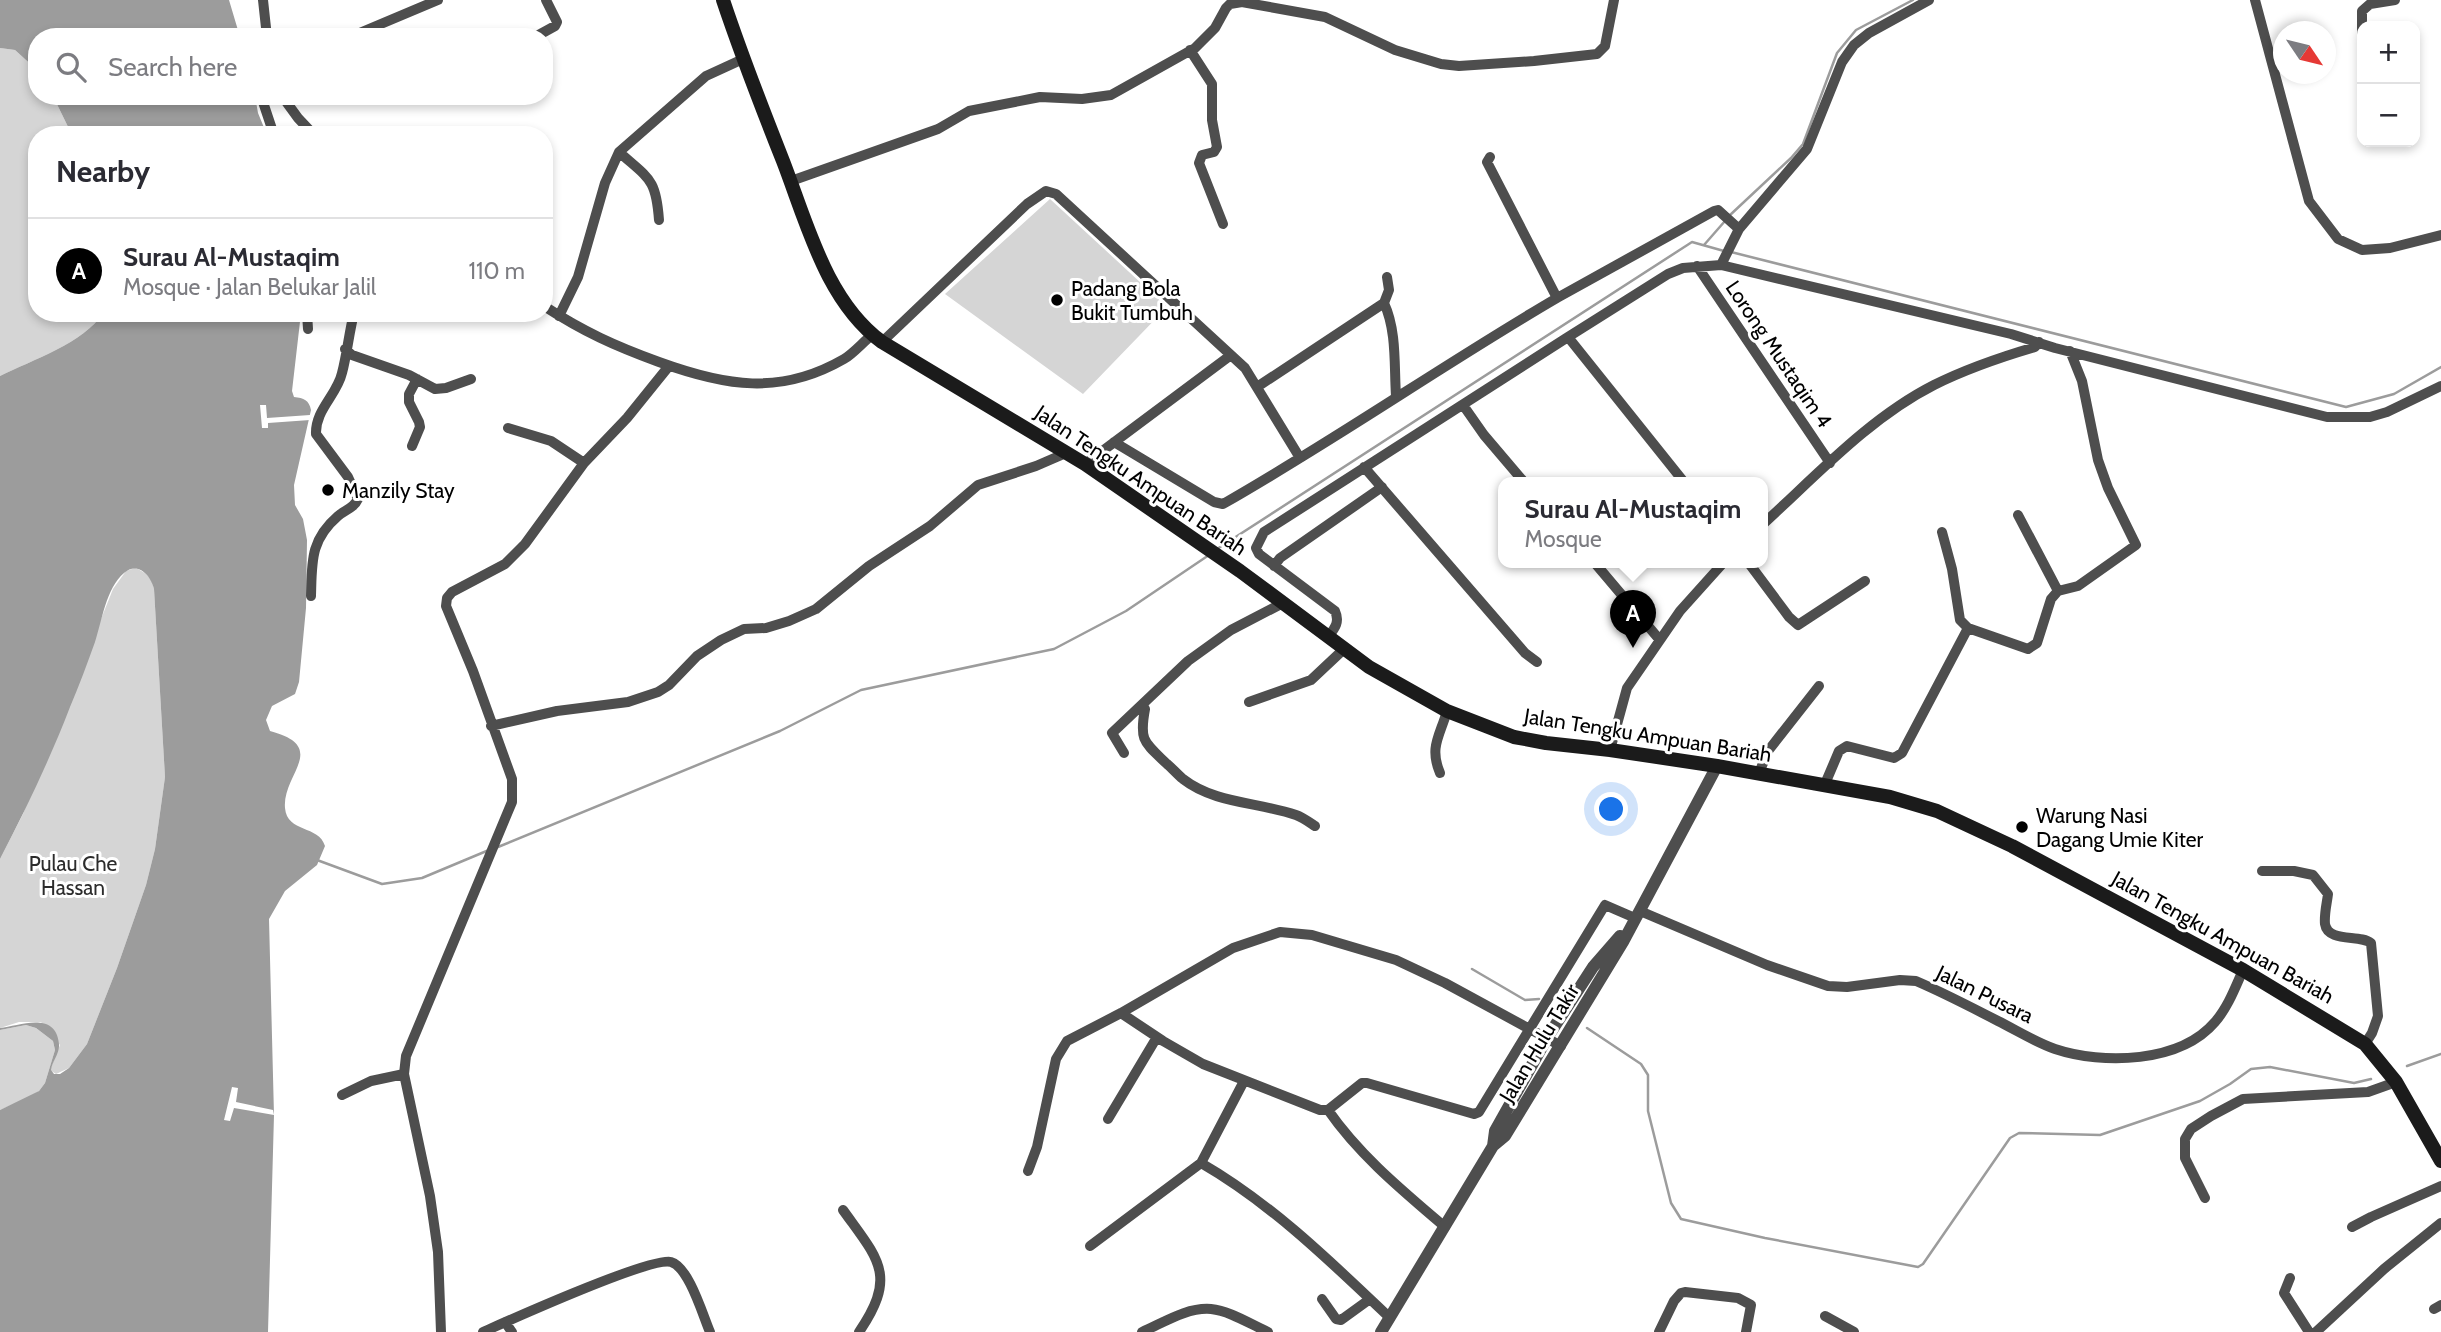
<!DOCTYPE html>
<meta charset="utf-8">
<style>
body{margin:0;font-family:Cabin,sans-serif;background:#f2f2f3;color:#2b2b33}
.controls{position:absolute;right:21px;top:21px;display:grid;overflow:hidden;border-radius:14px;box-shadow:0 4px 10px #0003}
.controls button{width:63px;height:63px;display:grid;place-items:center;padding:0;border:0;border-bottom:2px solid #e1e1e2;background:#fff;color:#2b2b33;font:35px sans-serif}
.compass{position:absolute;left:2273px;top:21px;width:63px;height:63px;border-radius:50%;background:#fff;box-shadow:0 4px 10px #0003;rotate:125deg}
.you{position:absolute;left:1612px;top:810px;width:24px;height:24px;margin:-18px;border:5px solid #fff;border-radius:50%;background:#1a73e8;box-shadow:0 0 0 10px #1a73e833}
.badge{display:grid;place-items:center;width:46px;height:46px;border-radius:50%;background:#000;color:#fff;font-size:23px;font-weight:700}
.pin{position:absolute;translate:-50% -58px;filter:drop-shadow(0 2px 4px #0008)}
.pin::after{content:'';position:absolute;top:37px;width:24px;height:21px;background:inherit;clip-path:polygon(0 0,100% 0,50% 100%)}
.popup{position:absolute;left:1498px;top:477px;width:270px;height:91px;box-sizing:border-box;display:grid;place-content:center;border-radius:14px;background:#fff;filter:drop-shadow(0 2px 5px #0005);font-size:23px;white-space:nowrap;color:#7c7c81}
.popup b{font-size:26px;color:#2b2b33}
.popup::after{content:'';position:absolute;left:50%;top:100%;margin-left:-14px;border:14px solid transparent;border-top-color:#fff}
.list{margin:0;padding:0;list-style:none}
h2{display:flex;justify-content:space-between;align-items:center;height:91px;margin:0;padding:0 28px;font-size:30px}
h2 small{font-size:23px;font-weight:400;color:#7c7c81}
.list li{display:grid;grid-template-columns:46px 1fr auto;gap:21px;align-items:center;box-sizing:border-box;height:105px;padding:0 28px;border-top:2px solid #e1e1e2}
.list b{display:block;font-size:26px;white-space:nowrap}
.list p{margin:0;font-size:23px;white-space:nowrap;color:#7c7c81}
.list em{font-size:23px;font-style:normal;color:#7c7c81}
.icon{flex:none;width:38px;height:38px;fill:none;stroke:currentColor;stroke-width:2;stroke-linecap:round;stroke-linejoin:round}
.map{position:relative;flex:none;width:2441px;height:1332px;overflow:hidden}
.search{position:absolute;background:#fff;box-shadow:0 4px 10px #0003;left:28px;top:28px;width:525px;height:77px;display:flex;align-items:center;gap:18px;box-sizing:border-box;padding:0 24px;border-radius:28px;color:#7c7c81;font-size:26px}
.panel{position:absolute;background:#fff;box-shadow:0 4px 10px #0003;left:28px;top:126px;width:525px;height:196px;border-radius:28px}
.map>svg:first-child{display:block}
</style>
<div class="map">
<svg width="2441" height="1332" viewBox="0 0 2441 1332">
<rect width="100%" height="100%" fill="#fff"/>
<path fill="#d5d5d5" d="M0,48L15,50L37,70V96H53L72,135H37V313H103C84,343 32,360 0,376Z
M1050,199L1167,307L1083,394L945,294Z
M135,568C146,572 152,578 154,589L165,777L155,849L146,885L117,968L87,1044L69,1068L56,1074L50,1070L60,1045L41,1022H19L0,1028V859L23,814L113,589L126,571Z
M26,1025L36,1028L53,1041L55,1050L45,1083L39,1091L32,1096L0,1110V1030Z"/>
<path fill="#9c9c9c" d="M0,0H229L240,37H37V70L15,50L0,48Z
M53,96H255L258,113L267,135H72Z
M103,313H301L292,391L294,397C304,398 309,400 311,410L294,485L295,505L303,519L307,540L306,608L299,682L295,694L272,706L266,720L270,731C330,747 282,774 285,808C287,833 319,825 325,846L317,865L285,891L269,919L274,1115L268,1332H0V1110L39,1091L45,1083L55,1050L53,1041L36,1028L26,1025L0,1030V1028C19,1026 56,1010 59,1044C60,1053 52,1062 51,1070L54,1074H60L69,1068L87,1044L117,968L146,885L155,849L165,777L154,589C151,576 138,561 124,573C106,588 102,621 95,642C87,664 79,686 70,707C50,759 26,809 0,859V376C32,360 84,343 103,313Z"/>
<path fill="#fff" d="M260,405H266L267,418L310,415V420L268,423V428H262Z
M232,1087L238,1088L236,1102L273,1110L274,1115L234,1108L230,1121L224,1120Z"/>
<g fill="none" stroke-linecap="round" stroke-linejoin="round">
<path stroke="#9c9c9c" stroke-width="2.5" d="M1729,216L1791,158L1803,144L1837,53L1856,30L1913,0
M1704,245L1725,221
M1731,252L2346,407L2394,394L2441,367
M1217,549L1692,242L1724,251
M498,847L780,731L861,690L1054,649L1126,611L1209,555
M317,860L382,884L422,878L489,850
M1472,969L1525,1000L1539,999
M1587,1028L1641,1064L1648,1075V1111L1671,1203L1681,1219L1765,1238L1918,1267L1923,1264L2010,1138L2019,1133L2100,1135L2200,1101L2230,1084L2251,1069L2270,1067L2354,1083L2371,1079
M2407,1066L2441,1054"/>
<path stroke="#4e4e4e" stroke-width="10" d="M263,0L267,37
M2255,0L2309,201L2338,239L2362,250L2390,248L2441,235
M350,37L438,0
M535,37L555,26L557,22L546,0
M1190,50L1212,84V120L1217,147L1214,152L1202,155L1199,163L1223,224
M2362,50V11L2370,4L2395,0
M261,96L274,135
M282,96L298,118L314,135
M619,152C649,179 656,178 659,220
M1490,157L1487,162L1557,298L1714,211L1718,210L1739,229
M791,181L938,129L969,111L1040,97L1082,99L1111,95L1195,48L1215,28L1226,8L1230,4L1242,2L1325,17L1395,50L1441,64L1459,66L1534,61L1597,54L1605,46L1614,0
M1721,265L1739,229L1807,149L1842,62L1854,45L1869,33L1929,0
M1697,266L1830,463
M1384,303C1397,331 1394,366 1396,396
M544,306C584,332 615,346 659,362C725,386 780,396 844,359C854,353 863,342 872,335
M307,313L308,329
M559,316L578,277L605,183L619,152L706,76L743,59
M882,342L1027,204L1046,191L1056,194L1245,368L1300,458
M345,349L352,355L409,375L435,389L446,388L471,379
M1257,387L1384,303L1389,290L1387,277
M1463,405L1484,435L1524,482
M508,428L551,441L584,463
M1114,442L1214,502L1223,504C1337,439 1444,364 1557,298
M412,446L420,427L419,422L409,402V394L417,379
M1085,464L1231,355
M1364,467L1525,653L1537,662
M1684,482L1568,337L1668,274L1683,268L1721,265L2011,334L2055,348L2327,417H2370L2387,412L2441,386
M2018,515L2058,591
M1762,525C1816,476 1869,418 1934,385C1966,369 2001,357 2035,347L2039,342
M1942,532L1952,569L1960,620L1968,628L2028,649L2037,643L2051,599L2058,591L2078,586L2136,545L2108,488L2098,460L2082,381L2070,351
M1594,562L1659,639
M1748,562L1789,617L1798,625L1865,581
M1274,566L1280,558L1382,487
M311,596C312,562 310,540 338,516C345,510 354,508 358,499L348,477L316,434C315,410 337,395 342,373C347,354 349,333 354,313
M1328,637C1335,628 1340,622 1335,611L1259,554L1256,548L1264,532L1568,337
M1249,702L1311,680L1344,649
M1142,705L1145,709C1139,741 1144,742 1167,764C1172,768 1177,774 1183,779C1215,804 1259,802 1296,815C1302,817 1309,822 1315,826
M491,726L557,711L628,702L658,692L669,685L697,656L721,640L744,629L766,628L789,621L816,609L869,566L930,526L978,485L1036,466L1066,453
M1610,750L1627,688L1680,611L1724,562
M1124,753L1112,733L1188,661L1231,630L1283,603
M1440,773C1429,747 1440,736 1447,711
M1759,773L1768,751L1819,686
M1825,784L1839,751L1847,746L1894,758L1902,753L1968,628
M2262,871H2294L2313,875L2328,894C2327,903 2324,914 2325,924C2328,943 2360,934 2371,943L2378,1016L2372,1033L2365,1044
M1640,911L1767,965L1828,986L1847,987L1900,980L1916,981C1944,993 1971,1007 1998,1021C2016,1030 2035,1042 2055,1049C2103,1065 2180,1063 2215,1022C2228,1007 2235,988 2243,970
M1121,1013L1163,1041L1203,1064L1320,1110H1328L1362,1083H1367L1474,1114L1479,1112L1605,905L1635,918
M342,1095L371,1081L404,1074
M1328,1110C1360,1156 1403,1191 1445,1227
M1108,1119L1157,1037
M1201,1163C1272,1204 1331,1262 1390,1318
M1028,1171L1037,1147L1056,1059L1067,1041L1121,1013L1233,948L1280,932L1312,935L1396,960L1445,983L1561,1046
M2205,1198L2185,1158V1139L2191,1129L2211,1116L2243,1099L2368,1092L2396,1082
M843,1210C878,1259 898,1275 859,1332
M2352,1227L2371,1217L2441,1186
M1090,1246L1201,1163L1244,1081
M2290,1278L2284,1293L2309,1332
M1322,1299L1336,1319L1341,1320L1370,1299
M2434,1309L2441,1305
M1825,1316L1854,1332
M505,1322L512,1332
M441,1332L438,1252L430,1196L404,1074L406,1056L512,802V779L473,671L446,606L447,598L452,592L505,564L525,544L584,463L627,418L669,366
M483,1332C510,1320 650,1257 671,1262C689,1267 703,1316 710,1332
M1142,1332C1163,1323 1187,1307 1211,1309C1230,1311 1250,1324 1268,1332
M1659,1332L1674,1301L1681,1293L1685,1292L1738,1298L1751,1305L1746,1332
M2316,1332L2384,1269L2441,1223"/>
<path stroke="#4e4e4e" stroke-width="12" d="M1493,1146L1495,1131L1547,1038L1593,967L1620,936
M1381,1332L1493,1146L1505,1136L1623,942L1717,766"/>
<path stroke="#1b1b1b" stroke-width="14" d="M723,0C741,54 762,108 783,161C807,223 826,301 882,342L1085,464L1240,571L1369,667L1447,711L1514,737L1546,743L1610,750L1717,766L1890,797L1937,811L2012,846L2243,970L2365,1044L2396,1082L2441,1161"/>
</g>
<g fill="#000" stroke="#fff" stroke-width="2.5">
<circle cx="1057" cy="300" r="7"/>
<circle cx="328" cy="490" r="7"/>
<circle cx="2022" cy="827" r="7"/>
</g>
<g text-anchor="middle" dominant-baseline="central" stroke-width="6" stroke-linejoin="round" paint-order="stroke">
<g font-size="21" fill="#000" stroke="#fff" text-anchor="start">
<text x="1071" y="288">Padang Bola<tspan x="1071" dy="24">Bukit Tumbuh</tspan></text>
<text x="342" y="490">Manzily Stay</text>
<text x="2036" y="815">Warung Nasi<tspan x="2036" dy="24">Dagang Umie Kiter</tspan></text>
</g>
<g font-size="21" fill="#000" stroke="#fff">
<text transform="translate(1779 354) rotate(56)">Lorong Mustaqim 4</text>
<text transform="translate(1141 480) rotate(34)">Jalan Tengku Ampuan Bariah</text>
<text transform="translate(1648 735) rotate(9)">Jalan Tengku Ampuan Bariah</text>
<text transform="translate(2223 937) rotate(29)">Jalan Tengku Ampuan Bariah</text>
<text transform="translate(1985 994) rotate(26)">Jalan Pusara</text>
<text transform="translate(1539 1043) rotate(-59)">Jalan Hulu Takir</text>
</g>
<g font-size="21" fill="#2c2c2c" stroke="#fff">
<text x="73" y="863">Pulau Che<tspan x="73" dy="24">Hassan</tspan></text>
</g>
</g>
</svg>
<div class="controls">
<button>+</button>
<button>−</button>
</div>
<svg class="compass" viewBox="-18 -18 36 36"><path d="M0-13l5 13h-10z" fill="#e53935"/><path d="M0 13l5-13h-10z" fill="#7c7c81"/></svg>
<div class="you"></div>
<div class="pin badge" style="left:1633px;top:648px">A</div>
<div class="popup"><b>Surau Al-Mustaqim</b>Mosque</div>
<div class="search"><svg class="icon" aria-label="search" viewBox="0 0 24 24"><circle cx="10" cy="10" r="6"/><path d="M15 15l6 6"/></svg>Search here</div>
<section class="panel">
<h2>Nearby<small></small></h2>
<ul class="list">
<li><span class="badge">A</span><div><b>Surau Al-Mustaqim</b><p>Mosque · Jalan Belukar Jalil</p></div><em>110 m</em></li>
</ul>
</section>
</div>
